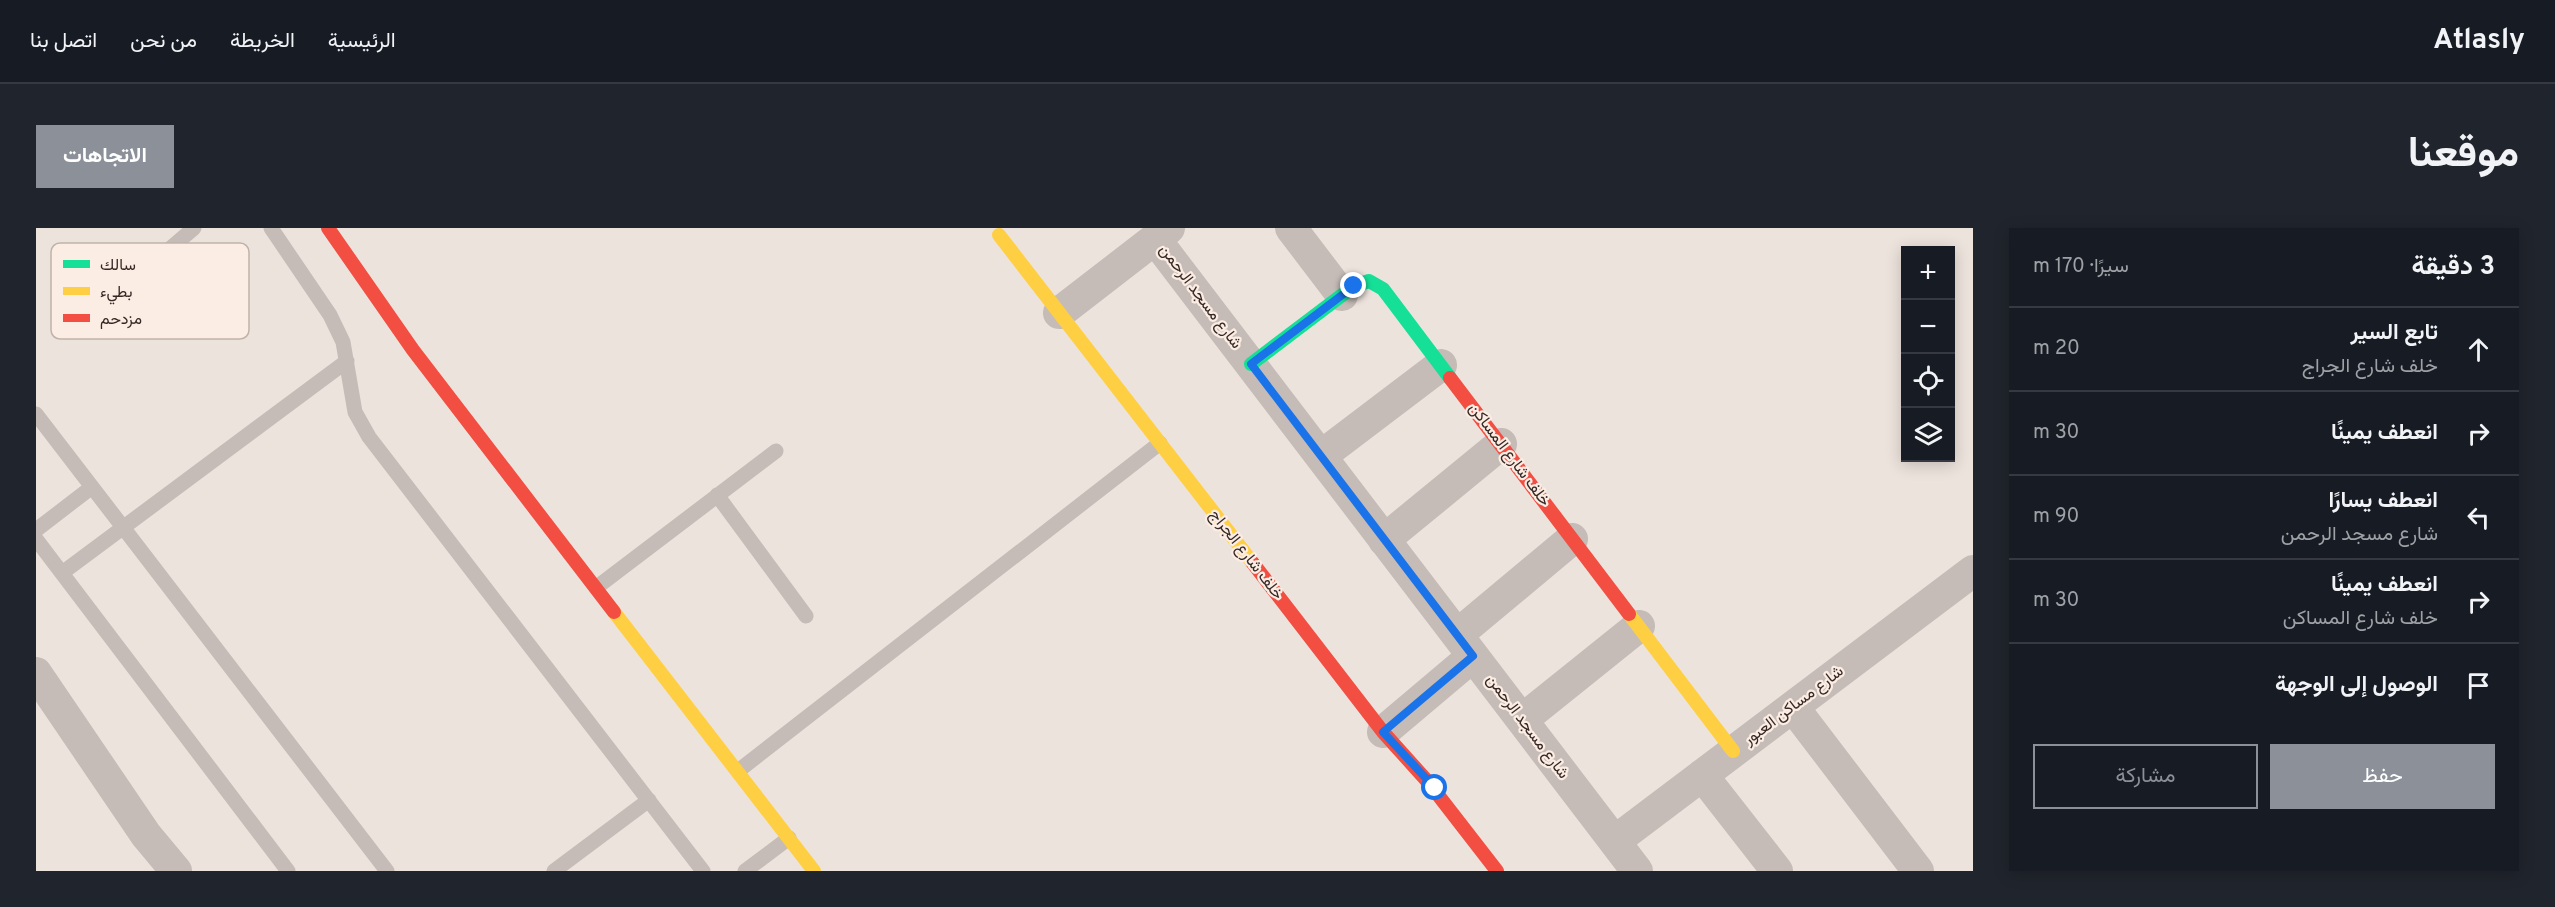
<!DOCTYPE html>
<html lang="ar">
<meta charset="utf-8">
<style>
body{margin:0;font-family:Overpass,Vazirmatn,sans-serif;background:#20242c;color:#f1f3f6;direction:rtl}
.controls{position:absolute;right:18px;top:18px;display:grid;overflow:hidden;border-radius:0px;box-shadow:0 3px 15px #0003}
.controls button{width:54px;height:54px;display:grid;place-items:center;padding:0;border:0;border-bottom:2px solid #363941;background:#171b24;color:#f1f3f6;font:30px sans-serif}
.stop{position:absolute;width:18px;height:18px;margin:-14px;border:4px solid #1a73e8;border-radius:50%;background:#fff}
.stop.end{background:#1a73e8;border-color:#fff;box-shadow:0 2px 6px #0008}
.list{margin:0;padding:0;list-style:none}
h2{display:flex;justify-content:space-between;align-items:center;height:78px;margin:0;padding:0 24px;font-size:26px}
h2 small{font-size:20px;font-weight:400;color:#9ea1a6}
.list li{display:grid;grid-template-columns:39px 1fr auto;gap:18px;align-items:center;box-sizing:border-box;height:84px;padding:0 24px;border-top:2px solid #363941}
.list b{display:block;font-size:22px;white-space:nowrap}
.list p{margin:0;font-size:20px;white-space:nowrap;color:#9ea1a6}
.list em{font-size:20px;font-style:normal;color:#9ea1a6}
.actions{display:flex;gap:12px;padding:18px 24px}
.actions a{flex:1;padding:14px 0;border:2px solid #8c9099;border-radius:0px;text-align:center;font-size:21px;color:#8c9099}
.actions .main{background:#8c9099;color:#fff}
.icon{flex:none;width:33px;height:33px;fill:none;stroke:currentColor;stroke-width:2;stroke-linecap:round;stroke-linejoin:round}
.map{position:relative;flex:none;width:1937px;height:643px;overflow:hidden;direction:ltr;border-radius:0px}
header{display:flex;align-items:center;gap:36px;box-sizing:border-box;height:84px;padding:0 30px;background:#171b24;border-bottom:2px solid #363941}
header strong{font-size:28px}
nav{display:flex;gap:33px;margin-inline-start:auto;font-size:21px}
.intro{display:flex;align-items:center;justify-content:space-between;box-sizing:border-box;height:144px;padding:0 36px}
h1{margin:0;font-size:42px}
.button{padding:15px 27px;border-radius:0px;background:#8c9099;color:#fff;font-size:21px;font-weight:700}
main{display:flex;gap:36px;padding:0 36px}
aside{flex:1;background:#171b24;border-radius:0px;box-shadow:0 3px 15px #0003}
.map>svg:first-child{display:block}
</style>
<header>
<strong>Atlasly</strong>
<nav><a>الرئيسية</a><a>الخريطة</a><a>من نحن</a><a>اتصل بنا</a></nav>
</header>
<div class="intro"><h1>موقعنا</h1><a class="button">الاتجاهات</a></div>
<main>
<aside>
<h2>3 دقيقة<small>سيرًا · 170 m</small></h2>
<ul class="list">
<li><svg class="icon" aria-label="ahead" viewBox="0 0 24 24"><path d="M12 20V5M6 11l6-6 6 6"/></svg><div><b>تابع السير</b><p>خلف شارع الجراج</p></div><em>20 m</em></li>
<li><svg class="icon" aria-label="right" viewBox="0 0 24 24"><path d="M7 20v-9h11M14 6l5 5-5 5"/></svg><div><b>انعطف يمينًا</b></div><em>30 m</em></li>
<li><svg class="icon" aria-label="left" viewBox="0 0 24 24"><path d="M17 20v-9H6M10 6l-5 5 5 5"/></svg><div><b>انعطف يسارًا</b><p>شارع مسجد الرحمن</p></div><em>90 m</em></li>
<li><svg class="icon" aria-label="right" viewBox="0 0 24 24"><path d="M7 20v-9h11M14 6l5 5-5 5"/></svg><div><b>انعطف يمينًا</b><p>خلف شارع المساكن</p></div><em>30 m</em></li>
<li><svg class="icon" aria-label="arrive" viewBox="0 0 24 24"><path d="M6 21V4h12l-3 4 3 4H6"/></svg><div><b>الوصول إلى الوجهة</b></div></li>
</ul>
<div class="actions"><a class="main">حفظ</a><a>مشاركة</a></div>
</aside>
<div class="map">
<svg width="1937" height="643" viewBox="0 0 1937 643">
<rect width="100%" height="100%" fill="#ede3dd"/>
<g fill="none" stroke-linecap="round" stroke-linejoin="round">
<path stroke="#c5bbb7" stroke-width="15" d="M235,0L294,87L307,114L319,184L333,209L667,643
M73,73L158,0
M0,186L351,643
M681,267L770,388
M0,302L56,259
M0,311L252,643
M26,345L311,133
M561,359L740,223
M702,543L1124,215
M518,643L613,572
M709,643L753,610"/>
<path stroke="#c5bbb7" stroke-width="32" d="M1255,0L1306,67
M1119,11L1601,643
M1023,85L1133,0
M1285,228L1405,137
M1348,312L1465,216
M1421,407L1536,311
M0,445L110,607L140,643
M1757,479L1882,643
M1486,492L1603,398
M1347,504L1437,428
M1666,547L1741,643
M1579,613L1937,343"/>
<path stroke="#16e098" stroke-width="14" d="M1215,136L1318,58L1333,53L1347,61L1414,150"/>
<path stroke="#ffcf43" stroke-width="14" d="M963,7L1216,334
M578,384L778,643
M1593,386L1697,523"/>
<path stroke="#f24e42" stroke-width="14" d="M292,0L377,122L578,384
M1414,150L1593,386
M1216,334L1347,504L1392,554L1461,643"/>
</g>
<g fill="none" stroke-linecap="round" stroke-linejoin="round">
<path stroke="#1a73e8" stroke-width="8" d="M1318,58L1215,136L1437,428L1347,504L1399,560"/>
</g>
<g text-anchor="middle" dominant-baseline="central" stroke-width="4.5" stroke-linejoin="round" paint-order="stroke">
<g font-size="16" fill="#362825" stroke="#fbede3">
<text transform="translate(1164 69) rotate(53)">شارع مسجد الرحمن</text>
<text transform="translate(1473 227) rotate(53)">خلف شارع المساكن</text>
<text transform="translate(1210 327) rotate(52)">خلف شارع الجراج</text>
<text transform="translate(1758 478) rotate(-37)">شارع مساكن العبور</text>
<text transform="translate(1491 499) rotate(53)">شارع مسجد الرحمن</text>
</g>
</g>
<rect x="15" y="15" width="198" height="96" rx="9" fill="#fbede3" stroke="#c0b2aa" stroke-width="1.5"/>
<rect x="27" y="32" width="27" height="8" fill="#16e098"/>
<rect x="27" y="59" width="27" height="8" fill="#ffcf43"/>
<rect x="27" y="86" width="27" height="8" fill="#f24e42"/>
<g font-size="16" fill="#362825">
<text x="64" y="42">سالك</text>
<text x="64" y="69">بطيء</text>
<text x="64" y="96">مزدحم</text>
</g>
</svg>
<div class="controls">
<button>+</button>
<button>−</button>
<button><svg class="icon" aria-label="locate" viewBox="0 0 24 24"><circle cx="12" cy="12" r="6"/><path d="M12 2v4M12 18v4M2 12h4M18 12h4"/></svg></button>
<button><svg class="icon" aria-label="layers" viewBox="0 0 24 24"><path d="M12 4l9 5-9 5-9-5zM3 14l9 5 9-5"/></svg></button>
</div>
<div class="stop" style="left:1399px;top:560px"></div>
<div class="stop end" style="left:1318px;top:58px"></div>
</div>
</main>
